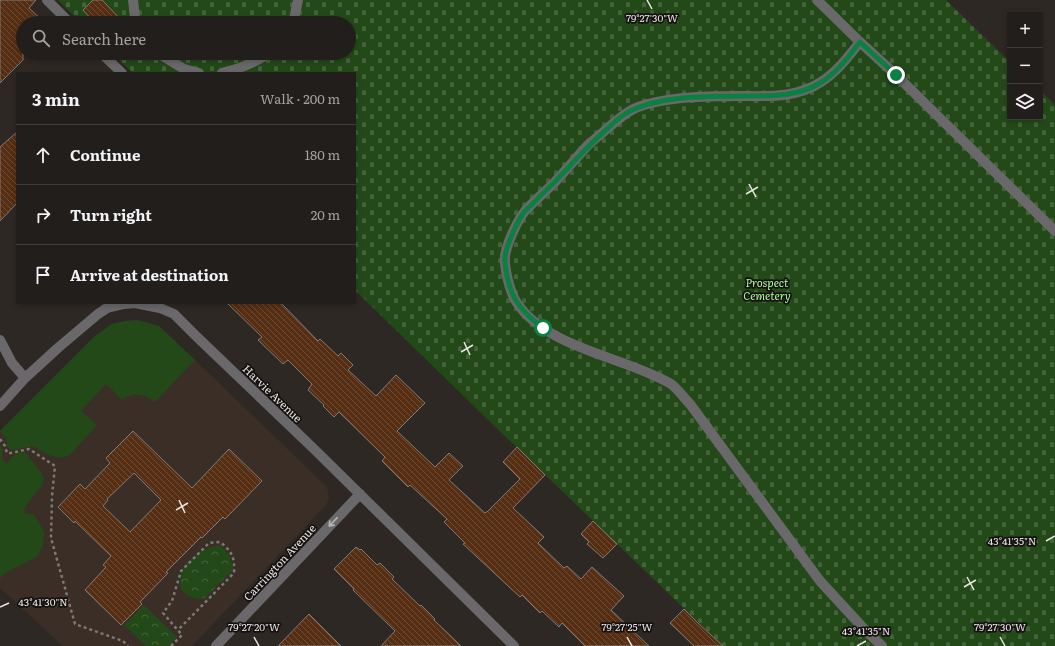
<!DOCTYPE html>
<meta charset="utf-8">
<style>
body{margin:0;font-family:Literata,serif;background:#2e2b28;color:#f1f3f6}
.controls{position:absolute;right:12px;top:12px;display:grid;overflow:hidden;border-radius:0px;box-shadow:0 2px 6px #0003}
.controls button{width:36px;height:36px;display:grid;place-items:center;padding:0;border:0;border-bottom:1px solid #3f3c3a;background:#221e1b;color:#f1f3f6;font:20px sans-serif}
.stop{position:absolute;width:12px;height:12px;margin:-9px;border:3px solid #0b8043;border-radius:50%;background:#fff}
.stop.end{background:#0b8043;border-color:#fff;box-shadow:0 1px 4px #0008}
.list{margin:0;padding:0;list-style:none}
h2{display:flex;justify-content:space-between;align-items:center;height:52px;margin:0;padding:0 16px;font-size:17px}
h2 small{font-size:13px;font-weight:400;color:#a2a2a3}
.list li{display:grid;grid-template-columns:26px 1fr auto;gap:12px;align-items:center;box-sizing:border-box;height:60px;padding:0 16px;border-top:1px solid #3f3c3a}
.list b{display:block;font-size:15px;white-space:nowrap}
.list em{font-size:13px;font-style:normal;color:#a2a2a3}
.icon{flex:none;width:22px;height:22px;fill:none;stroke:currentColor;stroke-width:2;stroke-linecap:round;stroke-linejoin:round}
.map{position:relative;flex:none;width:1055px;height:646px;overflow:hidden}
.search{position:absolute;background:#221e1b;box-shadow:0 2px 6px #0003;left:16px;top:16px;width:340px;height:44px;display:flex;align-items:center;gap:10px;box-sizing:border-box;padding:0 14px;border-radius:22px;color:#a2a2a3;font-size:15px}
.panel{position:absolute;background:#221e1b;box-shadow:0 2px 6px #0003;left:16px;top:72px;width:340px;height:232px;border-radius:0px}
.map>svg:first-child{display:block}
</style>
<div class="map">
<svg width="1055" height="646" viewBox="0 0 1055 646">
<defs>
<pattern id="forest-crowns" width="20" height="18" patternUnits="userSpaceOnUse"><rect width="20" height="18" fill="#234919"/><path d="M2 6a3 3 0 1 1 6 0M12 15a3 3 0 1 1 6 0" fill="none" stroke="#43633a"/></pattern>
<pattern id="cemetery-stones" width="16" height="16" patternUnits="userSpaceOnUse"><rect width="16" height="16" fill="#234919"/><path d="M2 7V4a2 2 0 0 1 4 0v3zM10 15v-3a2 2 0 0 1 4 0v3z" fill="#43633a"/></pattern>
<pattern id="building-back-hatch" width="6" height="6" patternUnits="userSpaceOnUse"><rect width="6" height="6" fill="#562e13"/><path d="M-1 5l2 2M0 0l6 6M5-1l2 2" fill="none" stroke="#6e4c35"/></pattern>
</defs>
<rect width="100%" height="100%" fill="#2e2824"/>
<path fill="#3a2e27" d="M138,320L159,326L195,360L327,487L329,498L326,505L192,646H63L0,588V431L94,337L112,324L125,321Z"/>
<path fill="#234919" d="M138,320L159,326L195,360L155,402C144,394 134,391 122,400L106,384L81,411L97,425L71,454C58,463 44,452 33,446L15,450L10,449L7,446V440L0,431L94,337L112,324L125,321Z
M0,446L3,448C2,457 0,457 7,464C12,456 15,452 25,452L41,472L44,478L42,485L25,507L24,510L25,513L34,514L44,532L43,545L38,556L25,563L7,572L0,578Z"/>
<path fill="url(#forest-crowns)" d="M220,545C230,552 231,558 233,570L205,598L197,599L190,597L182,591L180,584L181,571L189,561L201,551L211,547Z
M144,605L177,637L168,646H146L124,625Z"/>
<path fill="url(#cemetery-stones)" d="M58,0H946L1010,62V117H1040V90L1055,105V646H723L481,413L355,290V73H133L112,53H349V23H81Z"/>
<path fill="url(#building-back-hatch)" stroke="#817a76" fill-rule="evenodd" d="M0,0H36L29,8L45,23H23V60L0,83Z
M93,0H102L124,23H95L83,10Z
M17,132V203L0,221V147Z
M227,303H281L318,341L320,339L338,356L341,353L353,365L348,370L376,396L396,375L425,403L397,431L435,467L449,453L463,466L449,480L485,513L486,512H487L520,479L503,462L517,447L545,475L513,508L544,537L538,543L564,568L567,566L581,579L592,567L624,596L611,610L649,646H585L562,623L559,627L542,611L540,613L522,595L520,597L463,544L465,543L444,522L447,519L410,485L408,487L382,461L385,457L339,412L334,417L323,406L324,405L308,390L312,384L288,360L283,364L258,340L262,337Z
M133,431L192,488L229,449L262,481L225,519L223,517L202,538L201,537L166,572L168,573L140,602L142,604L121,625L85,590L106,567L103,565L111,556L75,521L74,523L58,507L80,484L85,489L110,463L106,458ZM134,473L161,500L130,532L103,506L108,500L107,499Z
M593,521L617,544L603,558L587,544L589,542L581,534Z
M356,547L360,550L361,549L377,565L380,563L394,577L392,579L420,606L421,605L435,619L434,620L461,646H381L395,631L353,590L354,589L334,569Z
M684,609L698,623L723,646H694L670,623Z
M309,614L341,646H278Z"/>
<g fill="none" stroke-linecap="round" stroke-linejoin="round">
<path stroke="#7e7975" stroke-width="2.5" stroke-dasharray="3 3" stroke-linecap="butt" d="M0,439L5,446L7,453H11L29,449L55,466L52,496L51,538L75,624L123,641L128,646
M171,646L182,635L163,613L172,601L181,571L209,543L220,542C232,551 235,558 234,573L178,630"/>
<path stroke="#6a686a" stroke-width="10" d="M47,0L70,23
M133,0L135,18L137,23
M817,0L860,42L896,75L1055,231
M292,23L294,19L298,0
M860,42C848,57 837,72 821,82C795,99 765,96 736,96C703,97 669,96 638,107C627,111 619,119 609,127C602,133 595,139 588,145C577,157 566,170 555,182C545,192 534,201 525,211C517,221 507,243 505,256C504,268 510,293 517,303C548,349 626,357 671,384C678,389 684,398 690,404L820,581L866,631L882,646
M101,53L122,73
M158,53L184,69L199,73
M222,73C240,69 254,63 269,53"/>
<path stroke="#6a686a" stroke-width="10" d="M0,340L12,363L25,378
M0,406L25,378L59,347L98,314L107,308L124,304L135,303L160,308L174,314L196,336L313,448L514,646
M216,646L360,494"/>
</g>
<defs><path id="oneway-shaft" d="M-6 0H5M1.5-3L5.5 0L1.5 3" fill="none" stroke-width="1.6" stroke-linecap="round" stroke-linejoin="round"/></defs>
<use stroke="#b7b4b3" href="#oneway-shaft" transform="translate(333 522) rotate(134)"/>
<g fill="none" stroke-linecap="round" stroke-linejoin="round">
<path stroke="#0b8043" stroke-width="5" d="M543,328C533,320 524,313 517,302C510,292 504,269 505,256C507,244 517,222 524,212C529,207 535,202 539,197C549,188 558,179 567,169C580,155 593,141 607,129C617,120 625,112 637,108C670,95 709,97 744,96C770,96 797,97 820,83C837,73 848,57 860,42L896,75"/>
</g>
<path fill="none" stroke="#eae6e4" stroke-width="1.5" d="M647,0L652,9M749,184L756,197M746,194L758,187M464,342L470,355M461,352L473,345M179,500L185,513M176,510L188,503M1046,541L1055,536M967,577L974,590M964,587L976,580M0,607L9,603M254,637L259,646M627,637L632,646M1000,637L1005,646M857,646L866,641"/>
<g text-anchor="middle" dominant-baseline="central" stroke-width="3.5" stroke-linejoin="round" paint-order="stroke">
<g font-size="11" font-style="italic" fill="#aefb9b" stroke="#141110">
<text x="767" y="282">Prospect<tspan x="767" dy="13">Cemetery</tspan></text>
</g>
<g font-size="11" fill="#eae6e4" stroke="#141110">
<text transform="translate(273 393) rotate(44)">Harvie Avenue</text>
<text transform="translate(279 562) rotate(-47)">Carrington Avenue</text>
</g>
</g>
<g font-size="10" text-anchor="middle" fill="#eae6e4" stroke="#141110" stroke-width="3.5" stroke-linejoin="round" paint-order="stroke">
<text x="652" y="22">79°27'30"W</text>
<text x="1012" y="545">43°41'35"N</text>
<text x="43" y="606">43°41'30"N</text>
<text x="254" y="631">79°27'20"W</text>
<text x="627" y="631">79°27'25"W</text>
<text x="1000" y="631">79°27'30"W</text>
<text x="866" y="635">43°41'35"N</text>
</g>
</svg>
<div class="controls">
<button>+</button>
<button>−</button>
<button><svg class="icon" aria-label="layers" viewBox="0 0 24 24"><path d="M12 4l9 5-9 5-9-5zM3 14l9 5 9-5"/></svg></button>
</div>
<div class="stop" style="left:543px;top:328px"></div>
<div class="stop end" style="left:896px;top:75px"></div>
<div class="search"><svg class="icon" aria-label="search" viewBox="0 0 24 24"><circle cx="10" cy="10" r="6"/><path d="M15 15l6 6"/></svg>Search here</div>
<section class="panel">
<h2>3 min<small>Walk · 200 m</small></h2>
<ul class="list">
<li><svg class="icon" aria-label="ahead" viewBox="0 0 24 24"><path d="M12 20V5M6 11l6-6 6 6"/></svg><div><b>Continue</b></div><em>180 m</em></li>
<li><svg class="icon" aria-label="right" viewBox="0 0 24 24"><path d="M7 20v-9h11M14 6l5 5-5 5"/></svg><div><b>Turn right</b></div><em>20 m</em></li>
<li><svg class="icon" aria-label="arrive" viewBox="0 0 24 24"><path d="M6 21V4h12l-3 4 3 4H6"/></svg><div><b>Arrive at destination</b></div></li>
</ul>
</section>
</div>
